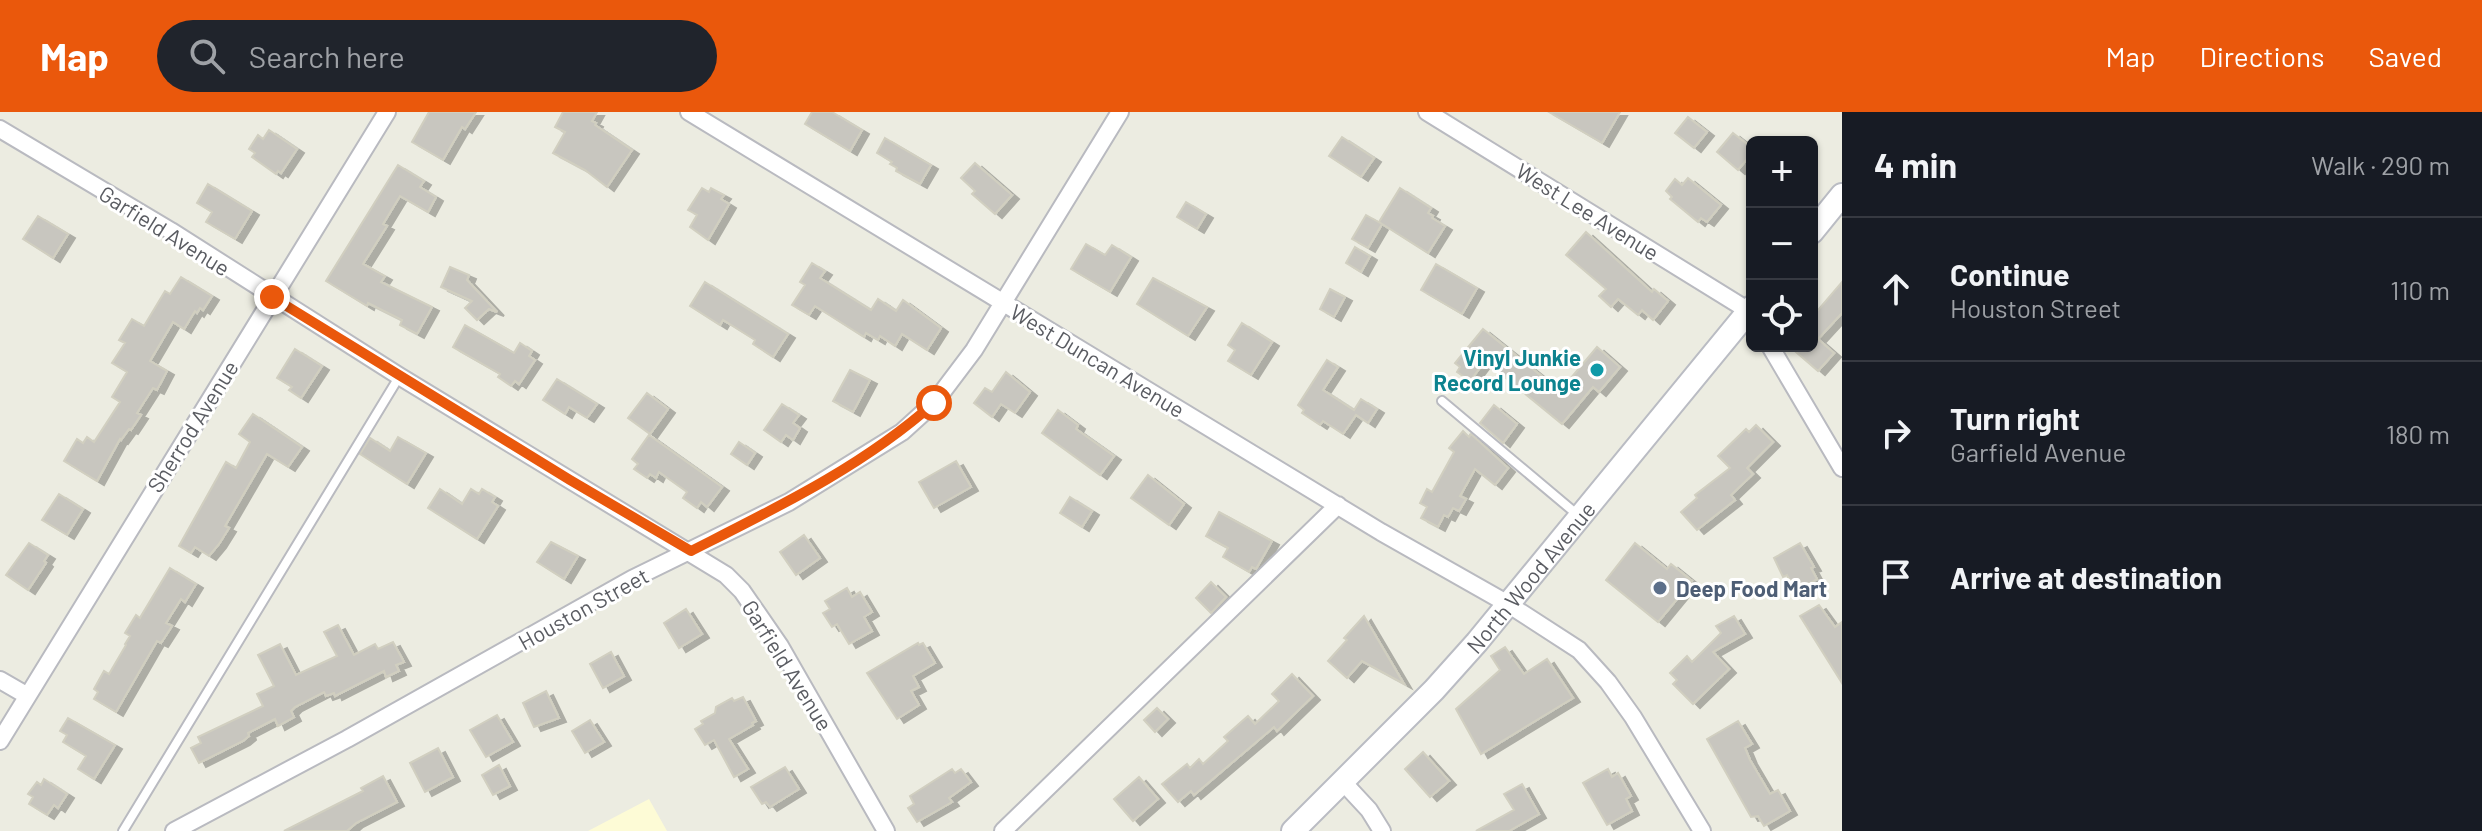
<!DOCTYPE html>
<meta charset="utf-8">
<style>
body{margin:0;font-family:Barlow,sans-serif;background:#20242c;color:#f1f3f6}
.controls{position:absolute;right:24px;top:24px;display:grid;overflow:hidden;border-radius:12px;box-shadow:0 2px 6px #0004}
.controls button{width:72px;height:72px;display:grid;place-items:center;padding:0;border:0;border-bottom:2px solid #363941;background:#171b24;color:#f1f3f6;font:40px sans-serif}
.stop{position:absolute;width:24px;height:24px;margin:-18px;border:6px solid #ea580c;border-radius:50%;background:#fff}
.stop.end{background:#ea580c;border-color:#fff;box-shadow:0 2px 8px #0008}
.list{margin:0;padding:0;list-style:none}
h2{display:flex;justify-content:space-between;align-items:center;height:104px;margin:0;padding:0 32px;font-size:34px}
h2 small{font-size:26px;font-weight:400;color:#9ea1a6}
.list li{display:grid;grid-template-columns:52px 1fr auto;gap:24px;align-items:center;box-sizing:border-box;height:144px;padding:0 32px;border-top:2px solid #363941}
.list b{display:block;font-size:30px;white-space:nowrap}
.list p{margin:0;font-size:26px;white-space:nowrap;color:#9ea1a6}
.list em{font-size:26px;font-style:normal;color:#9ea1a6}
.icon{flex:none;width:44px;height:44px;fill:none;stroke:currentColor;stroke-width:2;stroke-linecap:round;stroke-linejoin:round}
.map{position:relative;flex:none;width:1842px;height:719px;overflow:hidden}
header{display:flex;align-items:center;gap:48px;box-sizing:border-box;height:112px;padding:0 40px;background:#ea580c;color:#fff}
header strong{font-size:38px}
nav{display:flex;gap:44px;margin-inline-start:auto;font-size:28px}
.search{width:560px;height:72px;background:#20242c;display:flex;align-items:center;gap:20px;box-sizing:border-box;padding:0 28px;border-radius:44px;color:#9ea1a6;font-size:30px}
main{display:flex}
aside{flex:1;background:#171b24}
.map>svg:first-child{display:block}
</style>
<header>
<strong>Map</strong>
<div class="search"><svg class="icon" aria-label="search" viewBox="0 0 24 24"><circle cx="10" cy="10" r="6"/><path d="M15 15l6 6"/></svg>Search here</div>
<nav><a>Map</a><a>Directions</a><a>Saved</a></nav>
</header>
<main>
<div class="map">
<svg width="1842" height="719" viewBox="0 0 1842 719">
<defs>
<filter id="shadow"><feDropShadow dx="7" dy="4" stdDeviation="0" flood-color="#0004"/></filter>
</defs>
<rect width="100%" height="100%" fill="#ecece1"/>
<path fill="#fdfbd6" d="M649,687L667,719H588Z"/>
<path fill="#c8c6bf" stroke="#d1cfc0" stroke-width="2" filter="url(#shadow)" d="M429,0H476L465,17L462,15L443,48L412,30Z
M563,0H597L592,9L596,11L595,13L632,38L607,75L585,58L553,41L565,20L555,15Z
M812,0H832L862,18L850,39L805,12Z
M1549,0H1620L1602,31Z
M1688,5L1707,20L1694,36L1675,21Z
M269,18L297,37L281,61L278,59L276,62L252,45L255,41L249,37L258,23L263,27Z
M1733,21L1752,36V41L1738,58L1717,40Z
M1342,25L1374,46L1361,65L1329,44Z
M885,26L931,53L920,72L896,59L897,56L890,52L892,50L877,41Z
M975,51L1012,83L995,102L972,82L975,79L961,66Z
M398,53L424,69L420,75L436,85L428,100L400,84L383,112L387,114L363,152L385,164L381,170L432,195L417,222L400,213L402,208L368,191L367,194L326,169Z
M1688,66L1721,93L1707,110L1701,106L1698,110L1670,87L1672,85L1666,79L1675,67L1682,73Z
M208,72L252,99L235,127L206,110L212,100L197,91Z
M702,76L709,80L711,76L724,83L721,87L729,92L708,128L690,115L697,103L688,98Z
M1400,76L1431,96L1428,101L1433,104L1432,106L1445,114L1428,141L1379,110Z
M1186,90L1206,102L1197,117L1177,105Z
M1366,103L1382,112L1368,136L1352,127Z
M38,104L68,122L53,146L23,127Z
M1586,120L1652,180L1654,177L1668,189L1653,208L1642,198L1638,203L1618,187L1611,195L1599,184L1606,177L1566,143Z
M1086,132L1105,143L1112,133L1131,145L1110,180L1071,157Z
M1355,135L1370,144L1361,160L1346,151Z
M812,151L825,159L820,166L871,198L878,187L896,199L903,188L941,216L927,238L902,222L895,234L880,224L878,228L866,221L864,225L815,194L809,203L792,193L805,173L800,170Z
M1436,152L1477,176L1462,202L1421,178Z
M450,155L469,163L467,168L497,200L489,197L477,208L465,196L472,189L441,175Z
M181,165L212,184L203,198L200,196L197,201L195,199L184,217L173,210L150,249L167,259L157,278L153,276L137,301L141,303L131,318L129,317L121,328L120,327L97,369L64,349L77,327L83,331L87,325L94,330L120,290L112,285L127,260L112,251L125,231L119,228L132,207L144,214L165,179L170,182Z
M1153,166L1207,195L1188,224L1137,192Z
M705,170L788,222L773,245L753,232L755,228L723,208L720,213L690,194Z
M1842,170V201L1818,227L1834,241L1818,259L1789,234H1812V205Z
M1330,177L1345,185L1334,205L1320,197Z
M1242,211L1272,230L1251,263L1228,249L1235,238L1228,233Z
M465,213L514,241L520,231L532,239L529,244L535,248L519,272L515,269L511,274L498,265L500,262L453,235Z
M1483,217L1560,279L1597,235L1620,255L1599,280L1593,275L1562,312L1485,249L1470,269L1457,260L1460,255L1455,251Z
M295,237L322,254L301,286L289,278L292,275L277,266Z
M1327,248L1338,255L1323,278L1354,298L1361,287L1377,297L1368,311L1356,303L1343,322L1323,309L1320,313L1302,301L1304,298L1298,293Z
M850,258L870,268L853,300L833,289Z
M1006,260L1030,280L1015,301L1001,292L992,305L974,291L985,276L992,280Z
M557,267L597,292L587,306L569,295L565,302L543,288Z
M647,281L668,297L650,322L628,306Z
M782,292L799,303L793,311L800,316L793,328L786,323L781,330L764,318Z
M1494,293L1517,312L1503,331L1480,311Z
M1058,298L1078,313L1076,317L1114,344L1100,363L1042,321Z
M253,302L302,335L288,355L267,342L225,414L229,416L219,432L209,444L195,435L191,441L179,434L226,350L236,356L250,330L239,322Z
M1756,313L1773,330L1747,356L1753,362L1731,383L1735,388L1697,418L1681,400L1697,386L1695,383L1730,356L1718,344L1746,317L1749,320Z
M1463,319L1469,325L1471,322L1508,356L1495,373L1475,357L1460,384L1466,387L1459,399L1453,396L1448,405L1444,403L1438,415L1421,406L1427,395L1420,391L1427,377L1432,380L1454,340L1449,336Z
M649,323L722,375L707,395L701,390L697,396L683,386L687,380L659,360L656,366L650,362L647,366L634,357L638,352L632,347Z
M398,325L426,341L407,372L360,342L370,326L390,339Z
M739,330L755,341L747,353L731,342Z
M956,349L971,375L934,396L919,370Z
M1148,363L1184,392L1169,413L1131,386Z
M440,377L462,392L471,377L479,382L482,377L495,385L492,390L498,394L477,427L428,396Z
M59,382L83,397L67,423L42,408Z
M1070,385L1092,399L1082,415L1060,401Z
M1219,400L1272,429L1256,457L1252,455L1249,460L1223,445L1228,436L1206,424Z
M804,423L820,446L796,463L780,440Z
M551,430L578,444L564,467L537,450Z
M29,431L48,443L44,449L46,451L28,478L6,463Z
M1635,431L1667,457L1671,452L1692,469L1658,510L1606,468Z
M1800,431L1814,455L1811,456L1817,467L1796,479L1787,463L1783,465L1774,446Z
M170,456L196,472L185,490L181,487L166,511L172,514L161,531L157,529L116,600L94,587L98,580L94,577L104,559L109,562L126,533L125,532L130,524L125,521L136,503L140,506L141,504Z
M1211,470L1226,485L1211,501L1196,486Z
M847,476L852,485L860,480L872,500L864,505L872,519L849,532L837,512L832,515L823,501L830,497L825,489Z
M1819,493L1835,515L1842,510V571L1800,504Z
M686,497L702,522L679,536L664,511Z
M1364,504L1404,572L1362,549L1347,566L1328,549L1347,528L1344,526Z
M1734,504L1745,522L1713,540L1729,557L1693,592L1673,572L1677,568L1670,561L1687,544L1692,550L1721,521L1716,514Z
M338,513L354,543L375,532L378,537L393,530L404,550L396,553L399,559L386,565L384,559L335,584L334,581L326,584L324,580L295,595L291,599L294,605L278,614L275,607L248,621L249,624L243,629L199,651L191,636L201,631L198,625L263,594L257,582L274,574L258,543L280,532L296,563L337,544L324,520Z
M918,531L919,533L923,531L935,551L913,564L919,575L911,579L919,593L897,607L867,561Z
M1505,535L1524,562L1547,547L1573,586L1481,642L1456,597L1500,558L1491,544Z
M611,540L624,564L603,576L590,552Z
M1292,562L1313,584L1277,619L1274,615L1194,683L1191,679L1178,690L1162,672L1187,652L1190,656L1199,647L1203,652L1228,629L1224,625L1248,604L1255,612L1279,589L1272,582Z
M546,579L559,606L534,615L523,591Z
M743,585L756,609L752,611L753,613L729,627L748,657L734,665L714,628L705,633L695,617L703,612L701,609L715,601L716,595L732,586L734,589Z
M1157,596L1168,607L1155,620L1144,608Z
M497,603L513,630L486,645L470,618Z
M68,606L115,633L94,667L78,657L86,644L63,630L67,623L60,619Z
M590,608L604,630L585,641L572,619Z
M1738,609L1752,632L1745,636L1750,648L1770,682L1778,678L1790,699L1764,714L1758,704L1751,705L1707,627Z
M438,636L453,665L425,680L410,651Z
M1423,640L1449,669L1430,685L1405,657Z
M499,653L510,674L493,683L482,663Z
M785,655L799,677L770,695L766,690L762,692L751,675Z
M952,657L955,661L961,657L971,670L949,686L952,690L917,710L908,696L914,692L910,684Z
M1608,657L1612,665L1618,661L1631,684L1626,687L1632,699L1607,713L1583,671Z
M383,664L397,690L356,711L347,719H284L363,679L361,676Z
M1139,665L1158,687L1133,709L1114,687Z
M44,667L67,682L58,696L54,693L47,703L29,692L33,685L28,682L37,670L41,673Z
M1522,672L1539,702L1509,719H1476L1514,698L1504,682Z"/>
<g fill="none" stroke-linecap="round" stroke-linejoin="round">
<g stroke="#b9bac0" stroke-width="12">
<path id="service" d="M1442,289L1579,404
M123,719L399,265"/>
</g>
<g stroke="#b9bac0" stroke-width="20">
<path id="minor" d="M689,0L1381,420L1508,492L1579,538L1608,570L1633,605L1702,719
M1427,0L1749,199L1752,204
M0,17L171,119L399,264L726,463L742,479L780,534L886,719
M1770,234L1842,356
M0,568L26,583
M0,629L387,0
M1343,670L1369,698L1382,719
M174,719L347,627L632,467L789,390L902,320L934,291L974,238L1120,0
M1003,719L1338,393"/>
</g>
<g stroke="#babcc3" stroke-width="26">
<g id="secondary">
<path d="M1812,120L1842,83"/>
<path id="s1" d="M1293,719L1434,578L1477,530L1752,195"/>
</g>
</g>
<use href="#service" stroke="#fff" stroke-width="8"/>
<use href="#minor" stroke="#fff" stroke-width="16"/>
<use href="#secondary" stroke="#fff" stroke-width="22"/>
</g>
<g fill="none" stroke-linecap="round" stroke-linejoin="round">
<path stroke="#ea580c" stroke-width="10" d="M272,185L570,368L691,439C776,396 862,355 934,291"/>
</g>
<circle fill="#0f9aa8" stroke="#fff" stroke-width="3" cx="1597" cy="258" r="8"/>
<circle fill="#5c6f8a" stroke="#fff" stroke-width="3" cx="1660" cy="476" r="8"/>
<g text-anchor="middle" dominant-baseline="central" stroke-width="6" stroke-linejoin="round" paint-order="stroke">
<g font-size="22" fill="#5a5c62" stroke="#fff">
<text transform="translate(1588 99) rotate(32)">West Lee Avenue</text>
<text transform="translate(165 118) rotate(32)">Garfield Avenue</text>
<text transform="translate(1098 248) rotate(31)">West Duncan Avenue</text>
<text transform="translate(192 314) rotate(-58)">Sherrod Avenue</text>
<text stroke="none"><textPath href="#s1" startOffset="348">North Wood Avenue</textPath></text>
<text transform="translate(583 496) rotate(-29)">Houston Street</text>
<text transform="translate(788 553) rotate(58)">Garfield Avenue</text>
</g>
<g font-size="22" font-weight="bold" fill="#0d838f" stroke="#fff" text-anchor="end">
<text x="1581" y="245">Vinyl Junkie<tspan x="1581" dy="25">Record Lounge</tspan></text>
</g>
<g font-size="22" font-weight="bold" fill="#4e5e75" stroke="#fff" text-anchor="start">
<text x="1676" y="476">Deep Food Mart</text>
</g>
</g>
</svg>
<div class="controls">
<button>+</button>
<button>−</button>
<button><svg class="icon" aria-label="locate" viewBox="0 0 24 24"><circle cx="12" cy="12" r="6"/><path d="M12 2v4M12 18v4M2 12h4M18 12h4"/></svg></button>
</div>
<div class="stop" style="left:934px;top:291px"></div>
<div class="stop end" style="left:272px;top:185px"></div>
</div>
<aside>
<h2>4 min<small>Walk · 290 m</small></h2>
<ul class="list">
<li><svg class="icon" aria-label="ahead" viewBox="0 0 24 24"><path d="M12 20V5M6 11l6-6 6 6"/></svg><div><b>Continue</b><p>Houston Street</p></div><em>110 m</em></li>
<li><svg class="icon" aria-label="right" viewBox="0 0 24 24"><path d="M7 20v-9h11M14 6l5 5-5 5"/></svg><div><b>Turn right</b><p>Garfield Avenue</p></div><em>180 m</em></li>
<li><svg class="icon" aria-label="arrive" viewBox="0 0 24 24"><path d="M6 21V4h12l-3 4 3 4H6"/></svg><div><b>Arrive at destination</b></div></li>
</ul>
</aside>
</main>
